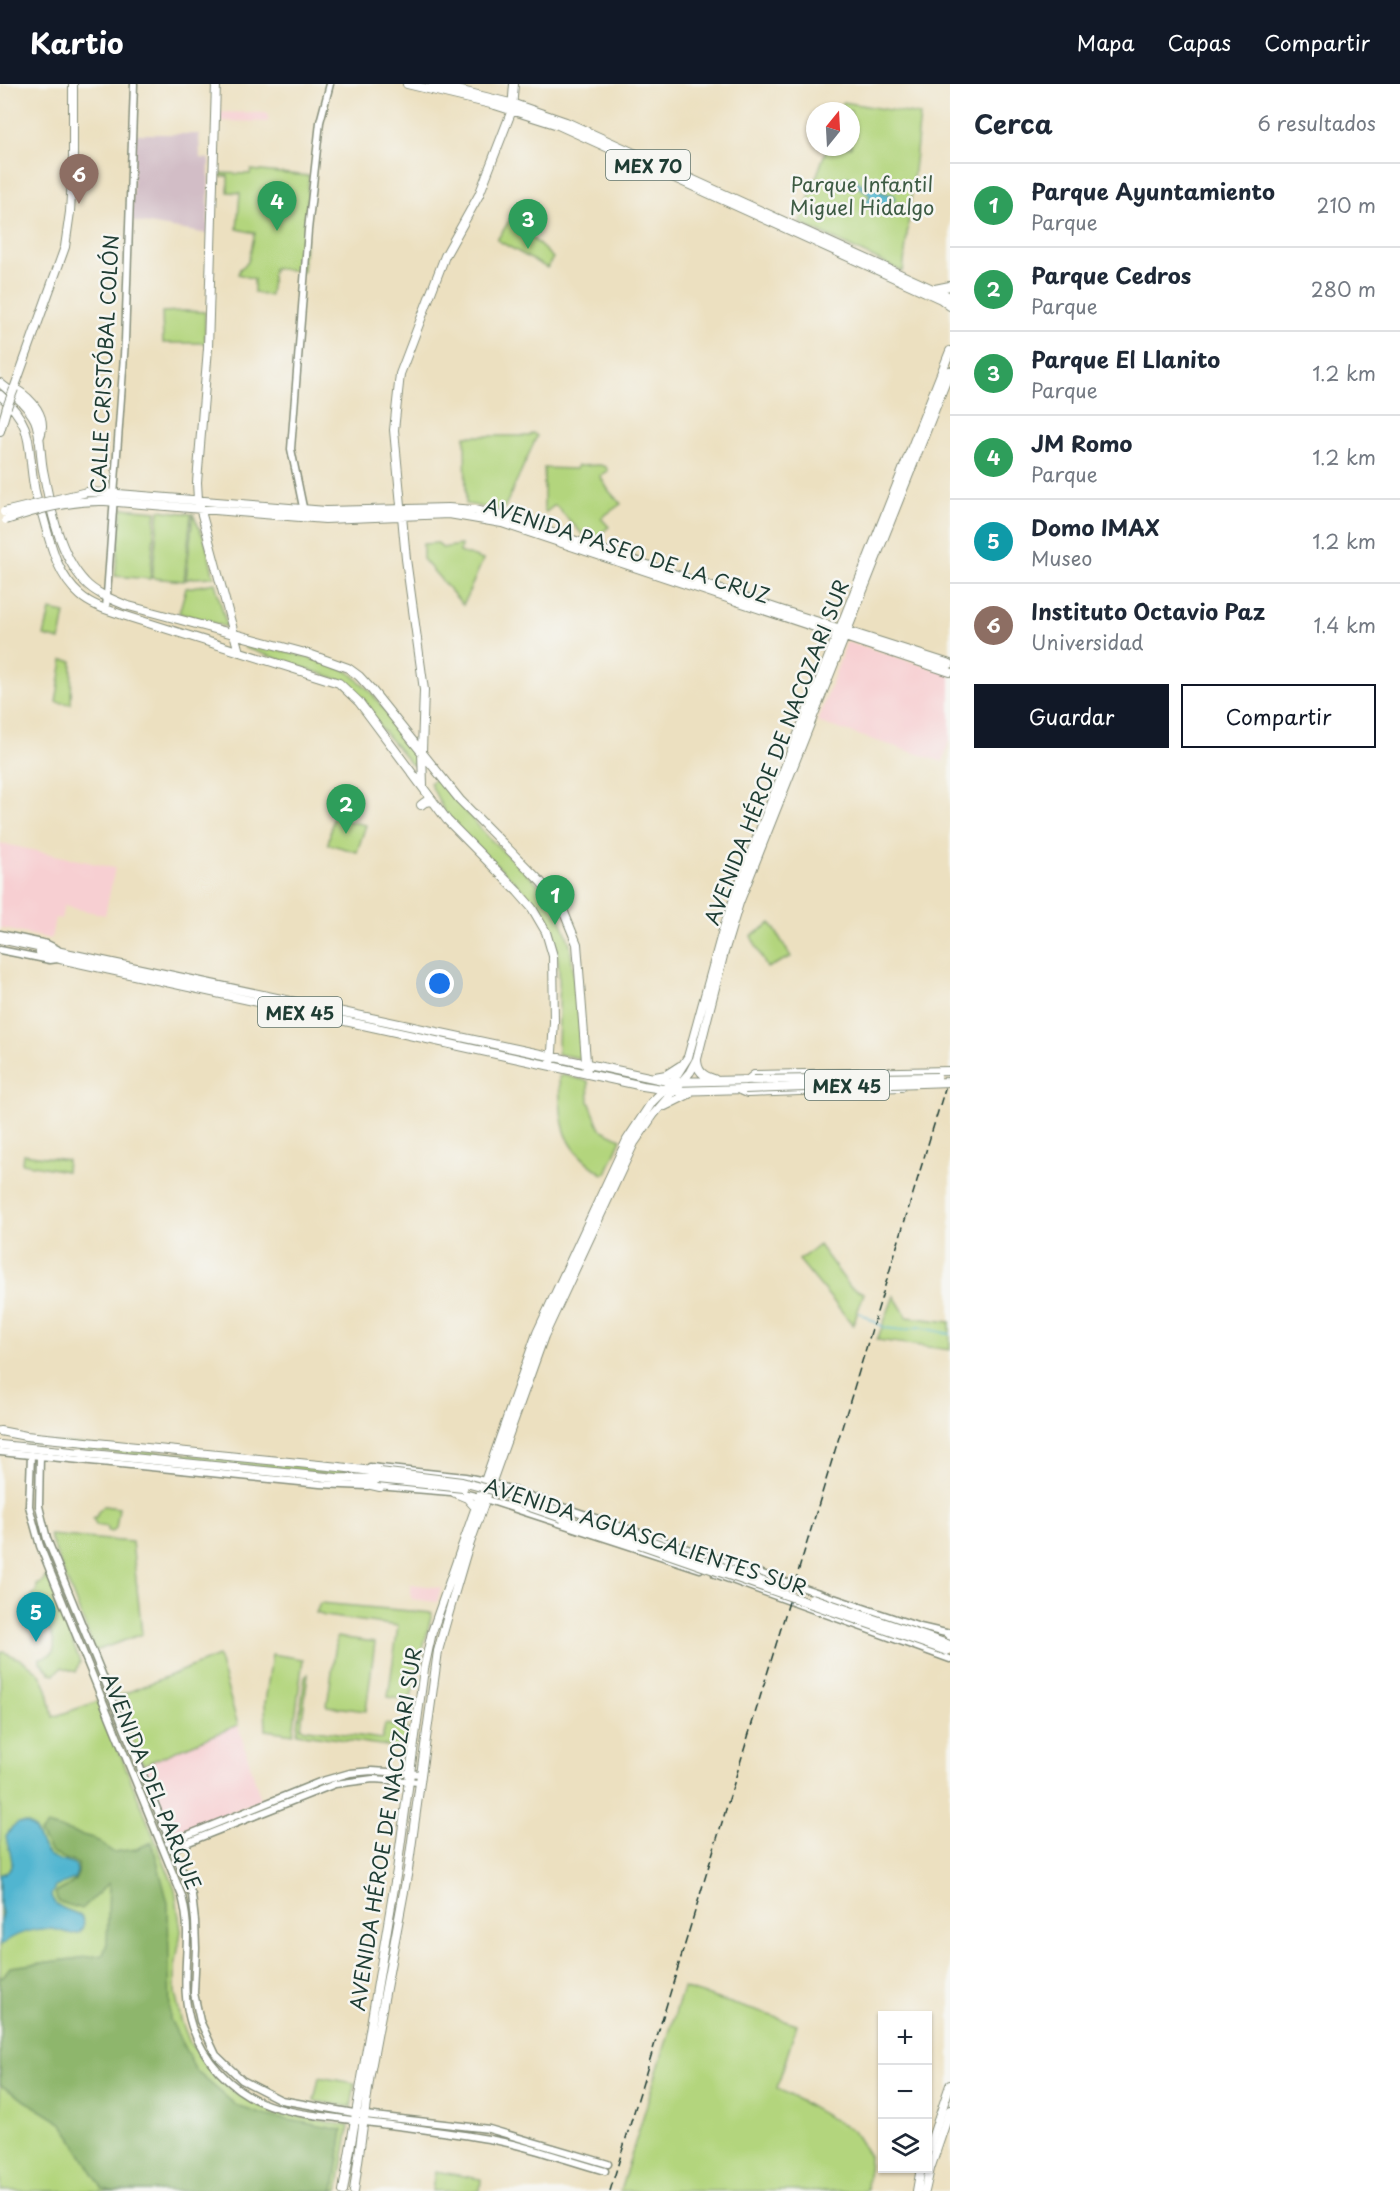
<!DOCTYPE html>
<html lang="es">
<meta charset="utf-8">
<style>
body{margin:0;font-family:"Playpen Sans",sans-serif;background:#f6f6f7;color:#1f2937}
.controls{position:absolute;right:18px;bottom:18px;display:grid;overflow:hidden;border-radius:0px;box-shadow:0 2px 4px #0004}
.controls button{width:54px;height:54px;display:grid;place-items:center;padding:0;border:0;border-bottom:2px solid #e0e1e3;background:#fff;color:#1f2937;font:30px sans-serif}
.compass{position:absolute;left:806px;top:18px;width:54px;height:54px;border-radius:50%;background:#fff;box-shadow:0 2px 4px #0004;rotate:18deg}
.you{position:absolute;left:440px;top:900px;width:21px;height:21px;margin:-15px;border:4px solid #fff;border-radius:50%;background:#1a73e8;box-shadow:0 0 0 9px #1a73e833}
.badge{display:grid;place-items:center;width:39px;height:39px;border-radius:50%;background:#111827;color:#fff;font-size:20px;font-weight:700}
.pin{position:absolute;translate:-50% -50px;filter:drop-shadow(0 2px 3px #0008)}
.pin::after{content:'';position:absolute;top:32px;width:21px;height:18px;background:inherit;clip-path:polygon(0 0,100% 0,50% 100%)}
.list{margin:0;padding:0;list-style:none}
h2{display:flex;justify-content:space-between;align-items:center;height:78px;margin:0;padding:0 24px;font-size:26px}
h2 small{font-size:20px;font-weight:400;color:#747a83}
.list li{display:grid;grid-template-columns:39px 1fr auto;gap:18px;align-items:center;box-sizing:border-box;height:84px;padding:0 24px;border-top:2px solid #e0e1e3}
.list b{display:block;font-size:22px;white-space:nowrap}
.list p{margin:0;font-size:20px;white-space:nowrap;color:#747a83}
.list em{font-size:20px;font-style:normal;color:#747a83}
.actions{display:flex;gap:12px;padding:18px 24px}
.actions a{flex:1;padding:14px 0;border:2px solid #111827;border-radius:0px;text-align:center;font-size:21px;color:#111827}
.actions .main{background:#111827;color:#fff}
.icon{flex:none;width:33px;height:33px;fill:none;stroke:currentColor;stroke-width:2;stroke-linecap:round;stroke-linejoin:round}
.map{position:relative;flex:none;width:950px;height:2107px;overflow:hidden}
header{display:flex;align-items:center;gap:36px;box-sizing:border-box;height:84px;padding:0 30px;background:#111827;color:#fff}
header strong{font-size:28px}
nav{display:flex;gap:33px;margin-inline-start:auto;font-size:21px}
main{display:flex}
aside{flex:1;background:#fff}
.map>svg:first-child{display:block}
</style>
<header>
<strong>Kartio</strong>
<nav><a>Mapa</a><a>Capas</a><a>Compartir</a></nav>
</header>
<main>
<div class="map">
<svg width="950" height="2107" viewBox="0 0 950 2107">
<rect width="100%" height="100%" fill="#f6f6f2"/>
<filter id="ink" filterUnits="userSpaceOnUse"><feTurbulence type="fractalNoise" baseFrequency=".0167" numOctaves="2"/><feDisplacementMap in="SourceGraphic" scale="12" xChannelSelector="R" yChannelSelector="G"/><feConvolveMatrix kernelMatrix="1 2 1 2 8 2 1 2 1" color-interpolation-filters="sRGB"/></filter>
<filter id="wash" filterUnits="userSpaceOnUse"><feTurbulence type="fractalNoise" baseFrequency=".008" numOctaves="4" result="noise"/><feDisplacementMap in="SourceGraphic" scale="24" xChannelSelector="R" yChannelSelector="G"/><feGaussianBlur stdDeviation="1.35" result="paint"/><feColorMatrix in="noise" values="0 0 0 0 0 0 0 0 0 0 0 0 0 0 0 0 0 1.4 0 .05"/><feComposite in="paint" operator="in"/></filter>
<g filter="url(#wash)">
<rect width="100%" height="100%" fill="#ece0c0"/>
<path fill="#f7cfd2" d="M218,28L268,29V38L218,37Z
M847,557L950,590V654L943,678L817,638Z
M0,759L115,784L105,831L64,822L61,835L55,834L51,855L0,844Z
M411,1500L441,1504L437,1518L411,1515Z
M238,1641L261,1716L172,1752L143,1681Z"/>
<path fill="#d2bdc6" d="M135,50H199L200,74L209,75L208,150L131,137Z"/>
<path fill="#b3d57d" stroke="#698958" stroke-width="1.5" d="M843,18L920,31L903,188L800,139L827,63H851V27H839Z
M251,86L309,92L303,188L273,184L270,212L254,208V195L238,190L240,185L248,178L255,149L237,145L240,109L228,108V92H217V89L250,90Z
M511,134L553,174L547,184L497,156Z
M184,227L205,228V259H163L162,228Z
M533,349L537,352L503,427L466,420L465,352H529Z
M600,381L606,383L608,387L600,392L609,407L621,420L601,434L609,443L593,456L586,454L555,421L546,428L544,426V384L576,385L577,382Z
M122,424L156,427L150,495L115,492Z
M159,426L191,430L184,497L152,494Z
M193,430L206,459L214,493L191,494L186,496Z
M438,459L442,464L461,461L460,468L483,476L463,521L423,475V460Z
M215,499L227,543L179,529L186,504Z
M50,526L65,529L60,556L44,552Z
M248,558L312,574L348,587L370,607L416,666L419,680L417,682L411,680L379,642L355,609L340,596L245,564V559Z
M63,576L72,577L71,620L56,618Z
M436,694L489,754L537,799L558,828L570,860L584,975L558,970C558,941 563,880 554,855C539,811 489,776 457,745L446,731L430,699Z
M333,734L366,741L357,768L328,760Z
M771,839L791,873L767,884L751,852Z
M562,991L588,997L589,1017L600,1045L621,1055L606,1089L603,1090C560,1062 561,1041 559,993Z
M23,1070L67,1076L66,1087L22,1079Z
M819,1161L850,1203L864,1209L853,1241L799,1176Z
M894,1212L907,1233L950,1238V1266L877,1256Z
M23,1358L65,1359L342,1385L379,1392L338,1391L64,1364Z
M104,1422L119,1424L116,1444L112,1448L108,1447V1443L96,1441L93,1434L97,1432V1429Z
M49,1451L132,1458L142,1550L95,1567Z
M48,1492L80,1578L76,1588L62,1583L55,1590L50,1589L40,1578V1574C71,1570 43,1536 35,1524L37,1521L30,1515L37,1507V1501L43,1498L45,1493Z
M320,1519L432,1529L410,1617L388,1613L398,1542L325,1532L316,1529Z
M337,1553L375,1558L366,1627L327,1622Z
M4,1568C43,1584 46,1593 53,1633L99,1617L175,1805L181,1847L175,1884V1909L181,1936L190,1959L210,1987L227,2003L255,2020L280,2029L349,2042L338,2107H0V1569Z
M272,1570L303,1575L293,1650L266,1646L265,1619Z
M218,1572L238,1641L143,1681L116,1613Z
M308,1590L301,1644L382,1655L385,1640L407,1643L404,1661L401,1664L297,1649L305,1592Z
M683,1904L797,1940L777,2004L853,2047L869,2072L867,2107H620Z
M319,1993L355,1999L351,2023L314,2017Z
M435,2087L481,2095L480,2107H432Z"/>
<path fill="#8eb66c" stroke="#567a50" stroke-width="1.5" d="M47,1741L93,1754L113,1768L136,1765L152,1758L168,1819L170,1935L196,1987L237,2022L267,2032L343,2046L334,2107H111L102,2104L63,2040L0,2001V1896L10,1883L103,1871L107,1859L109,1799L82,1825L58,1818L55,1809C69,1802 81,1797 78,1780L51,1769L40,1749Z"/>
<path fill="#51b5d0" stroke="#387982" stroke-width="1.5" d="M847,93L857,96L861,100C874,95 873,106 884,109C887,110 891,110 894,111L895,115L874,125L867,123L865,116L870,114L869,110C858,99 852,103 839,98L840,95Z
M18,1739C40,1736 36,1760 49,1771C56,1777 68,1777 76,1782L77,1788L74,1795L55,1803L51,1811C56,1833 96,1823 80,1848C72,1852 66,1848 57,1846C37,1842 15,1849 0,1862V1837L2,1829L0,1821V1791C21,1784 8,1768 6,1753L12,1743Z"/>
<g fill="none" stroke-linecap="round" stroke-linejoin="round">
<path stroke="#51b5d0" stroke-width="1.5" d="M860,1229L885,1244L904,1246L919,1243L950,1250"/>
</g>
</g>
<g filter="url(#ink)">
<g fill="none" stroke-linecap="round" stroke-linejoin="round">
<g stroke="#868e7a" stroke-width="9">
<path id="minor" d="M304,428L291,365L308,146L320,38L330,0
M106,525L125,257L134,0
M0,850L47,860L57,865
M0,866L50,876L58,875
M0,1368L320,1400L367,1402
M31,1371L29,1422L40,1462L182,1812C185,1824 187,1835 187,1848C187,1881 181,1910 192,1943C204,1976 229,2004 261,2018C284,2028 312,2031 337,2034C385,2041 434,2046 482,2054C523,2060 565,2076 605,2087
M40,1372L39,1422L47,1455L192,1811L195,1837L196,1864L194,1909L200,1937L216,1971L242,1996L281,2016L365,2031L489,2045L608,2080
M370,1383L465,1393L485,1397L920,1543L950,1550
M377,1402L463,1409L479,1413L700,1485
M715,1490L950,1575
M168,1759L322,1697L350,1689L372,1687L421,1690
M171,1765L335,1700L373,1695L420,1698"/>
</g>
<g stroke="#868e7a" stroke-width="10">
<path id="major" d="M216,0L208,264L197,398L198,416L239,568
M407,0L495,21L558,41L941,215L950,222
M433,0L514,20L566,38L950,213
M935,205L950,202
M0,299C13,310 27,320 35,336C41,350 40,370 43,386C50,422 59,471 85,498C95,509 111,515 125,521L309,570L348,584L359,592L371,605L460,716L541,798L563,826L577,860L587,990
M14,304C32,315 49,333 39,355
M14,305L65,163L70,128L73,77V0
M0,311C35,342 27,361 34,402C35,412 40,423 43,433C51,461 57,491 80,511C92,522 111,527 126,532L339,599L359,618L447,736L518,808L532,824L546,848L553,872L554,938L551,982
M0,347L7,323
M106,409L326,427L448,424L475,426L505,433L781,526L950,580
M105,417L325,435L449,430L502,439L950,588
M423,702L422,667L424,606L406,475L394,346L400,290L445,172L479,111L512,26L514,0
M421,721L425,718L433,717
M0,855L672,998L753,996
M40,868L60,875L643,1002L675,1007L745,1005
M697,975C697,987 703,992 714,995
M655,993L666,991L680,982
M748,996L754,991L950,987
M740,1006L747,1009L901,1003
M665,1022L689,1010
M0,1347L26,1352L339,1383L380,1388
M0,1361L336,1394L378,1395
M358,1398L380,1403
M455,1409L467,1414L476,1424
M562,1434L639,1460
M583,1435L642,1454
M948,1550L950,1552
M928,2066L950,2001
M343,2107L397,1786L424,1585L432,1548L537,1249L627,1056L652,1018L672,998L688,973L723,846L743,789L950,267
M354,2107L370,1990L408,1786L438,1567L447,1535L466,1470L544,1252L634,1059L654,1030L690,988L697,975L724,868L739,819L950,287
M917,2107L921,2084
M925,2107L930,2085L950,2026"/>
</g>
<use href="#minor" stroke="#fff" stroke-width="6"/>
<use href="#major" stroke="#fff" stroke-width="8"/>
<path stroke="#1f3d34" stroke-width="1.5" stroke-dasharray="9 4.5" stroke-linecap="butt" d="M610,2107L950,988"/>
<g stroke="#868e7a" stroke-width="10" stroke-linecap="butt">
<path id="major-bridge" d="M7,323L14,305
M4,428L87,408L106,409
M6,436C37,425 72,416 105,417
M753,996L937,993
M745,1005L950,998
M380,1388L462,1398L500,1408L565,1429
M378,1395L463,1404
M527,1422L562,1434
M642,1454L783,1505
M639,1460L947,1567
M812,1514L950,1561"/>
</g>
<use href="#major-bridge" stroke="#fff" stroke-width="8"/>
</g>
</g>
<g text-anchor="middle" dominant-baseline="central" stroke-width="5" stroke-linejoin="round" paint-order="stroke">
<g fill="#f6f6f2" stroke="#60746d" stroke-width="1.5">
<rect x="606" y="66" width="84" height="30" rx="4.5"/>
<rect x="258" y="913" width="84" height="30" rx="4.5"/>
<rect x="805" y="986" width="84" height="30" rx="4.5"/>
</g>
<g font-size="18" font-weight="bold" fill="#1f3d34">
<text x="648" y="81">MEX 70</text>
<text x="300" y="928">MEX 45</text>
<text x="847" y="1001">MEX 45</text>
</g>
<g font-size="20" fill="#3d5b43" stroke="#f6f6f2">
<text x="862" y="100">Parque Infantil<tspan x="862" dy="23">Miguel Hidalgo</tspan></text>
</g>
<g font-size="20" fill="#1f3d34" stroke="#f6f6f2">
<text transform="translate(104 280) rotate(-87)">CALLE CRISTÓBAL COLÓN</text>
<text transform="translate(627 466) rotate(18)">AVENIDA PASEO DE LA CRUZ</text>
<text transform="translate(776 668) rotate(-69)">AVENIDA HÉROE DE NACOZARI SUR</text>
<text transform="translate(646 1452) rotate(18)">AVENIDA AGUASCALIENTES SUR</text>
<text transform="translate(152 1697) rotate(68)">AVENIDA DEL PARQUE</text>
<text transform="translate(385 1745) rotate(-81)">AVENIDA HÉROE DE NACOZARI SUR</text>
</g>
</g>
</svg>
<div class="controls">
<button>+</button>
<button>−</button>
<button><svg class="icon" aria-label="layers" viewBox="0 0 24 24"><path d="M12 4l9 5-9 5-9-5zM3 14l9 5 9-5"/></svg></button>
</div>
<svg class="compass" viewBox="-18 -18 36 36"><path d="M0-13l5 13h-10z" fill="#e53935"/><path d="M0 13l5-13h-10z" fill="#747a83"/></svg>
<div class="you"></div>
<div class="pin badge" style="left:555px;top:841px;background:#2e9e5b">1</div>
<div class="pin badge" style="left:346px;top:750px;background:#2e9e5b">2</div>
<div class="pin badge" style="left:528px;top:165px;background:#2e9e5b">3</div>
<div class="pin badge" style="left:277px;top:147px;background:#2e9e5b">4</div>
<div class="pin badge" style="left:36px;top:1558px;background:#0f9aa8">5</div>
<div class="pin badge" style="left:79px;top:120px;background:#8d6e63">6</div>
</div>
<aside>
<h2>Cerca<small>6 resultados</small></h2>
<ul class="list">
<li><span class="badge" style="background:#2e9e5b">1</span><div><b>Parque Ayuntamiento</b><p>Parque</p></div><em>210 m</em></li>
<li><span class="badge" style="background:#2e9e5b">2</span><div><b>Parque Cedros</b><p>Parque</p></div><em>280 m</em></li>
<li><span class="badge" style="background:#2e9e5b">3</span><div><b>Parque El Llanito</b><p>Parque</p></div><em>1.2 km</em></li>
<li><span class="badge" style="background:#2e9e5b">4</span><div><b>JM Romo</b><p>Parque</p></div><em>1.2 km</em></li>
<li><span class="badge" style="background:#0f9aa8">5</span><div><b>Domo IMAX</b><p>Museo</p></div><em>1.2 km</em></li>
<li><span class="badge" style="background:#8d6e63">6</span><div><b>Instituto Octavio Paz</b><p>Universidad</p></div><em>1.4 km</em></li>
</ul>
<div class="actions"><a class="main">Guardar</a><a>Compartir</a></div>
</aside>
</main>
